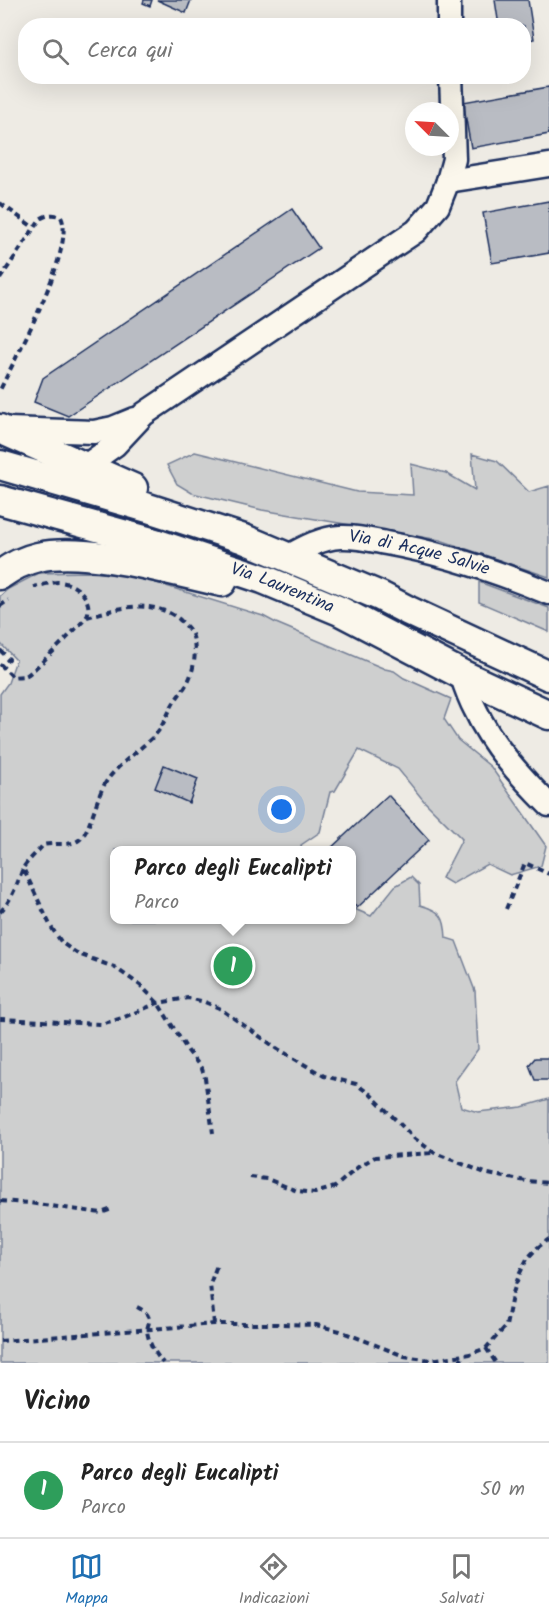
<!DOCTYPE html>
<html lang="it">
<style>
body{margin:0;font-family:Kalam,sans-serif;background:#f2f2f2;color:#222}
.compass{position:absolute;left:405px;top:102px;width:54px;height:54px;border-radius:50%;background:#fff;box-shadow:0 6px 24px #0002;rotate:294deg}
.you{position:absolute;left:282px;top:810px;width:21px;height:21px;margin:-15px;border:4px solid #fff;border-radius:50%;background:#1a73e8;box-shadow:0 0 0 9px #1a73e833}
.badge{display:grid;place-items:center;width:39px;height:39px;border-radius:50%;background:#1f6fb2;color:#fff;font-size:20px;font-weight:700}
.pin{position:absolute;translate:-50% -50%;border:3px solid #fff;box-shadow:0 2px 6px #0006}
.popup{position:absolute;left:110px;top:846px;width:246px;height:78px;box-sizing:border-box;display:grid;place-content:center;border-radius:12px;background:#fff;filter:drop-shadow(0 2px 4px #0005);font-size:20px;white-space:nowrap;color:#767676}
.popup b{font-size:22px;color:#222}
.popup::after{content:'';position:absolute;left:50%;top:100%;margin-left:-12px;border:12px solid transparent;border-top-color:#fff}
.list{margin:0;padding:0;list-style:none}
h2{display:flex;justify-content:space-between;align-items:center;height:78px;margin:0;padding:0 24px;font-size:26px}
h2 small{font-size:20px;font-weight:400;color:#767676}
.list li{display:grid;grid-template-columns:39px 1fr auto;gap:18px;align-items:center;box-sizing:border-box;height:96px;padding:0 24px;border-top:2px solid #e0e0e0}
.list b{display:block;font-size:22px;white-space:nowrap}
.list p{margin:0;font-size:20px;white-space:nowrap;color:#767676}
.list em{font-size:20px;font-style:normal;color:#767676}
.icon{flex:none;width:33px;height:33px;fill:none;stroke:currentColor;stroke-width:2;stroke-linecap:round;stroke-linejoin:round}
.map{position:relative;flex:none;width:549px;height:1363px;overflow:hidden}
.search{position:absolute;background:#fff;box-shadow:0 6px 24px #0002;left:18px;right:18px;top:18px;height:66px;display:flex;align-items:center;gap:15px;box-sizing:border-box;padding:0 21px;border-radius:24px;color:#767676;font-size:22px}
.sheet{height:174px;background:#fff}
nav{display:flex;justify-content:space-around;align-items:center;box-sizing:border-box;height:84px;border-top:2px solid #e0e0e0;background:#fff;font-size:16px;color:#767676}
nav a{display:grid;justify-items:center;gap:3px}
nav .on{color:#1f6fb2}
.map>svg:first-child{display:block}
</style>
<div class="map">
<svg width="549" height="1363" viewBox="0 0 549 1363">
<rect width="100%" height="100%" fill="#eeebe4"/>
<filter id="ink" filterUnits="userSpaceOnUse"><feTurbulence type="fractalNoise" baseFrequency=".0167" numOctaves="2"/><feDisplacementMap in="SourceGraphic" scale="12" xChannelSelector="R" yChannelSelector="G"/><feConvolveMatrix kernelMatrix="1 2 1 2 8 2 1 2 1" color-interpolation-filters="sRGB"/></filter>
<g filter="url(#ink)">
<path fill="#cecfcf" stroke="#747f96" stroke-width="1.5" d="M195,452L357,492L413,495L411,464L446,473L475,490L472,454L497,461L529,492L549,486V577L440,540L262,510L192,493L177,484L167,465Z
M88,572L134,576L263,616L276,623L385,669L394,671L404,678L451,699L444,719L458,740L491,767L546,846L541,866L510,875L487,864L452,884L442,878L462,839L424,801L398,769L359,750L335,791L330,792L320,832L301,845L302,850H115V920H352V908L371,916L395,886L411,877L419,885L420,905C441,911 445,916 446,938L456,941L475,991L478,1049L455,1081L461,1107L478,1112L522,1107L549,1099V1363H0V694L8,683L16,660L0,643V596L8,589L39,573Z
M479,582L549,608V632L479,602Z"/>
<path fill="#b9bcc3" stroke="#1b2f5e" stroke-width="1.5" d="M144,0H152L150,6L143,3Z
M157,0H191L186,13Z
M495,0H528L534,39L524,41V26H499Z
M549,87V134L471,148L463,102Z
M549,201V253L492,263L483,213Z
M292,209L319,248L68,416L34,402L43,378Z
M164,765L198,779L189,803L155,788Z
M388,795L429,840L357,908L352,902V850H329Z
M535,1058H549V1080H535L529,1065Z"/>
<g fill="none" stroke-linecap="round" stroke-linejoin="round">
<g stroke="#1b2f5e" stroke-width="27">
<g id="minor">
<path d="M449,0V26"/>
<path d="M448,181L549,165"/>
<path d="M8,429L94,432L113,428L135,419"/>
<path d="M84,467L115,445L144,414L416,231L438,206L448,181L454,159L451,76"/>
<path id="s1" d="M289,556C305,547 322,538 340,537C356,536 371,540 386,543C442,553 496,571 549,593"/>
<path d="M461,674C465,686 469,698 475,709C492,746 521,777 549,805"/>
</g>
</g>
<g stroke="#1b2f5e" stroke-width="33">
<g id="major">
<path d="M0,429L133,488"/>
<path d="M0,465L148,508L244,539L380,596L409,611L549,676"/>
<path id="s2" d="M0,500L155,543L263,579L340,611L461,674L549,715"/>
<path d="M0,575C11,567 25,560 38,557C87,546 172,571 222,582"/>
</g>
</g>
<path stroke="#1b2f5e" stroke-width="4" stroke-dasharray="6 4.5" stroke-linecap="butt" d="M0,203L33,227
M0,279L40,219C46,215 53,213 61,217C77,247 15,358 0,390
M0,606L9,600
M87,617C118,608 151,598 179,619C184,624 191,630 193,637C197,651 194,673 186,685C182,692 177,697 173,704C167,715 163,726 155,735C140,750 120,763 108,779C96,794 91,832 79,840C69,847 55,842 43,845C37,853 29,859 23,868L51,927L62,943L78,954L114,967L140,985L158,1003L188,1051L202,1069L205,1078L213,1133
M0,650L9,659L1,666
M0,664L13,677C17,676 24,677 27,675C33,672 85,621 87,616C94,598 74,582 58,582C50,583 42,585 34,587
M506,909L525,863L549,874
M0,912C12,900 17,884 23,868
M0,1019L101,1024L122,1018L158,1003L188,998L205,1002L219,1008L278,1049L324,1076L356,1084L370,1094L415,1139L435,1153L488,1174L526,1181L549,1183
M250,1177L267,1179L297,1191L315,1193L335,1187L358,1167L375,1157L433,1153
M0,1201L29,1203L101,1213L112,1209
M137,1307C141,1309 146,1312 148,1316C151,1321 147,1326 147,1331C149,1344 155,1353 163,1363
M214,1324L210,1284L217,1265
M0,1341L214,1324H282L316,1325L340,1331L404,1356L431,1360L470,1354L486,1348L506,1326L512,1296L519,1275L527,1259L537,1248L549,1239
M486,1348L496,1363
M459,1363L464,1355"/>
<use href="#minor" stroke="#fbf7ec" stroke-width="22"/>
<use href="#major" stroke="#fbf7ec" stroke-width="28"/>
</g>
</g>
<g text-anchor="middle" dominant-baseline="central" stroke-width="6" stroke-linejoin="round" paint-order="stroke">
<g font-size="18" fill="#1b2f5e" stroke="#fbf7ec">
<text stroke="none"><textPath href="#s1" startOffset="136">Via di Acque Salvie</textPath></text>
<text stroke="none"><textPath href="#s2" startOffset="296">Via Laurentina</textPath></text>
</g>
</g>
</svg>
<svg class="compass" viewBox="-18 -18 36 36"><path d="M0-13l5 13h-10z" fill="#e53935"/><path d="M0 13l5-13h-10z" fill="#767676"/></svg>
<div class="you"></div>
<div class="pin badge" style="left:233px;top:966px;background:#2e9e5b">1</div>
<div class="popup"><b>Parco degli Eucalipti</b>Parco</div>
<div class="search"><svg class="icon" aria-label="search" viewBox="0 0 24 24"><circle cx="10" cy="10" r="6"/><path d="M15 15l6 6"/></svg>Cerca qui</div>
</div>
<section class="sheet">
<h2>Vicino<small></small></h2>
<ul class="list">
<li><span class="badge" style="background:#2e9e5b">1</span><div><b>Parco degli Eucalipti</b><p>Parco</p></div><em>50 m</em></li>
</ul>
</section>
<nav>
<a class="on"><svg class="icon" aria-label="map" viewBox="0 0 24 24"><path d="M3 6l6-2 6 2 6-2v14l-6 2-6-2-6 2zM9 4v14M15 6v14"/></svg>Mappa</a>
<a><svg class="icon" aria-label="directions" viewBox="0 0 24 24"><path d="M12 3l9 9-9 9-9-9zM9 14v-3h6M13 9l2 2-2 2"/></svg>Indicazioni</a>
<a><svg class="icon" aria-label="saved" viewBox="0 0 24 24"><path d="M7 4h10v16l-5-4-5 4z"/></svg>Salvati</a>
</nav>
